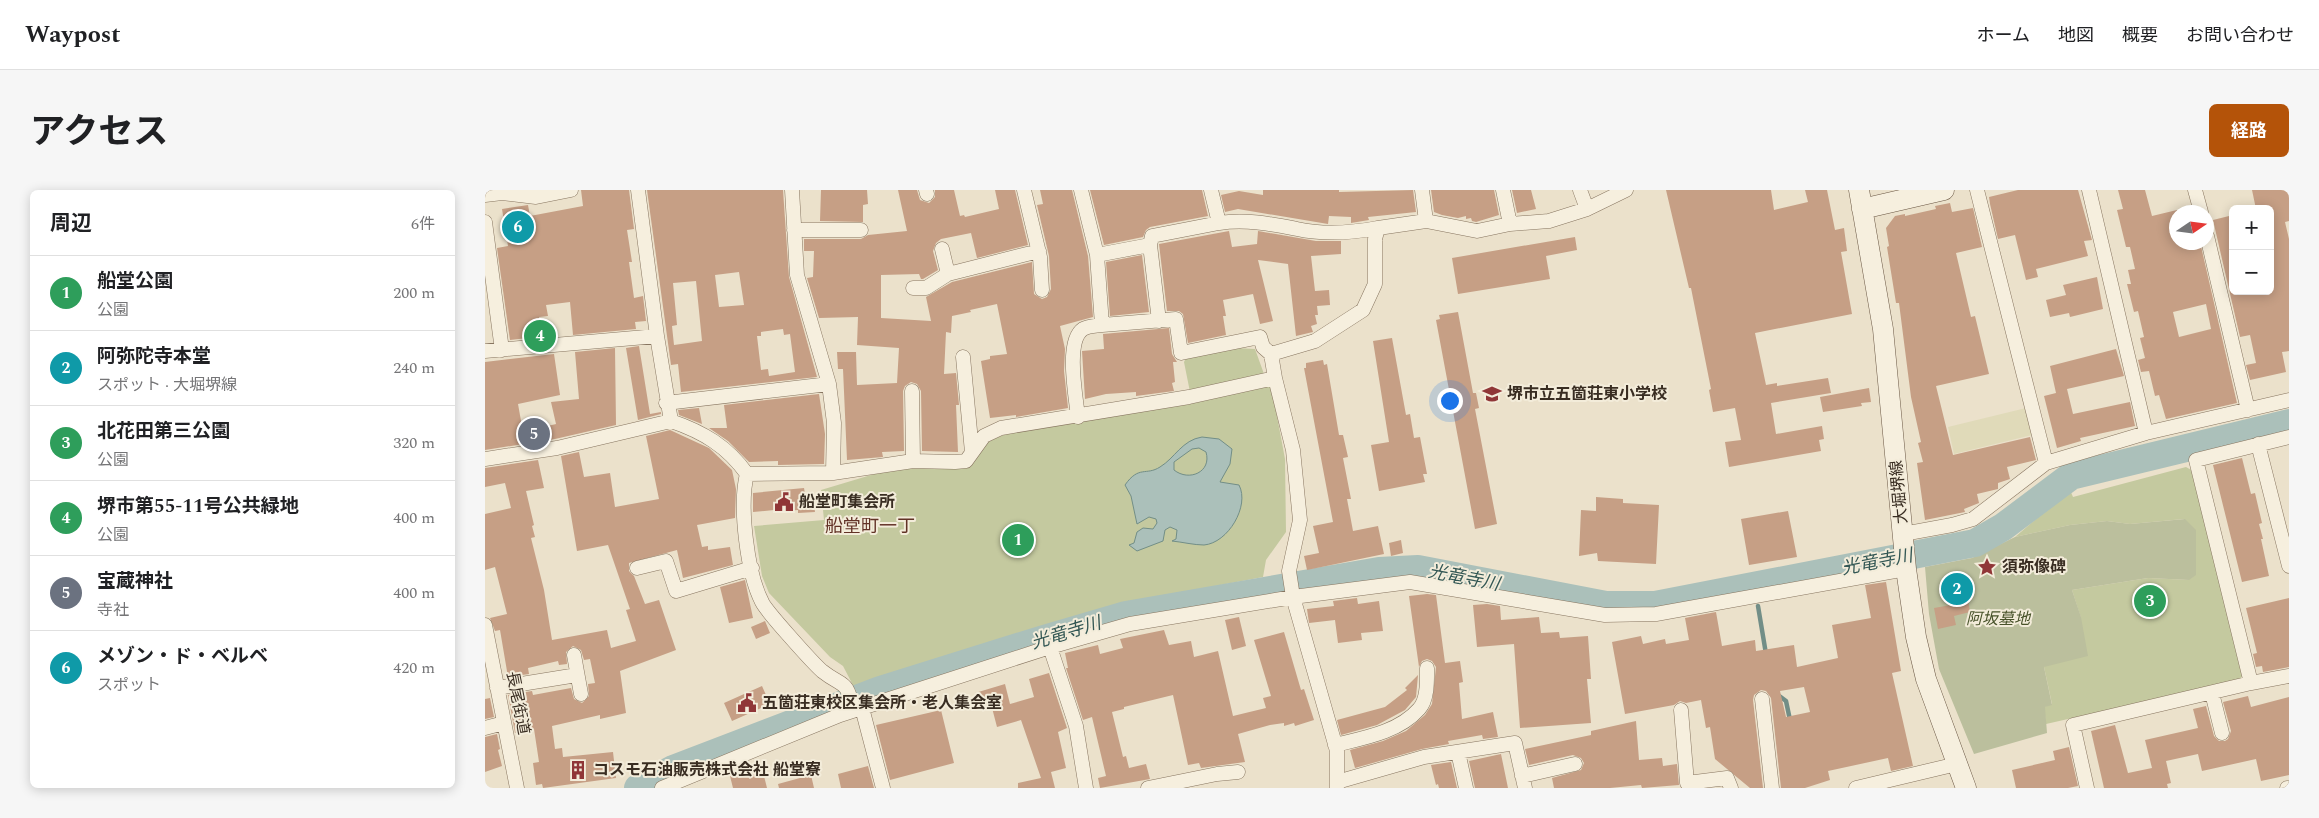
<!DOCTYPE html>
<html lang="ja">
<meta charset="utf-8">
<style>
body{margin:0;font-family:Spectral,"Noto Sans JP",serif;background:#f6f6f6;color:#202124}
.controls{position:absolute;right:15px;top:15px;display:grid;overflow:hidden;border-radius:8px;box-shadow:0 2px 12px #0003}
.controls button{width:45px;height:45px;display:grid;place-items:center;padding:0;border:0;border-bottom:1px solid #e0e0e0;background:#fff;color:#202124;font:25px sans-serif}
.compass{position:absolute;left:1684px;top:15px;width:45px;height:45px;border-radius:50%;background:#fff;box-shadow:0 2px 12px #0003;rotate:77deg}
.you{position:absolute;left:964px;top:210px;width:18px;height:18px;margin:-12px;border:4px solid #fff;border-radius:50%;background:#1a73e8;box-shadow:0 0 0 8px #1a73e833}
.badge{display:grid;place-items:center;width:32px;height:32px;border-radius:50%;background:#b45309;color:#fff;font-size:16px;font-weight:700}
.pin{position:absolute;translate:-50% -50%;border:2px solid #fff;box-shadow:0 1px 5px #0006}
.list{margin:0;padding:0;list-style:none}
h2{display:flex;justify-content:space-between;align-items:center;height:65px;margin:0;padding:0 20px;font-size:21px}
h2 small{font-size:16px;font-weight:400;color:#757577}
.list li{display:grid;grid-template-columns:32px 1fr auto;gap:15px;align-items:center;box-sizing:border-box;height:75px;padding:0 20px;border-top:1px solid #e0e0e0}
.list b{display:block;font-size:19px;white-space:nowrap}
.list p{margin:0;font-size:16px;white-space:nowrap;color:#757577}
.list em{font-size:16px;font-style:normal;color:#757577}
.map{position:relative;flex:none;width:1804px;height:598px;overflow:hidden;border-radius:8px}
header{display:flex;align-items:center;gap:30px;box-sizing:border-box;height:70px;padding:0 25px;background:#fff;border-bottom:1px solid #e0e0e0}
header strong{font-size:24px}
nav{display:flex;gap:28px;margin-inline-start:auto;font-size:18px}
.intro{display:flex;align-items:center;justify-content:space-between;box-sizing:border-box;height:120px;padding:0 30px}
h1{margin:0;font-size:35px}
.button{padding:12px 22px;border-radius:8px;background:#b45309;color:#fff;font-size:18px;font-weight:700}
main{display:flex;gap:30px;padding:0 30px}
aside{flex:1;background:#fff;border-radius:8px;box-shadow:0 2px 12px #0003}
.map>svg:first-child{display:block}
</style>
<header>
<strong>Waypost</strong>
<nav><a>ホーム</a><a>地図</a><a>概要</a><a>お問い合わせ</a></nav>
</header>
<div class="intro"><h1>アクセス</h1><a class="button">経路</a></div>
<main>
<aside>
<h2>周辺<small>6件</small></h2>
<ul class="list">
<li><span class="badge" style="background:#2e9e5b">1</span><div><b>船堂公園</b><p>公園</p></div><em>200 m</em></li>
<li><span class="badge" style="background:#0f9aa8">2</span><div><b>阿弥陀寺本堂</b><p>スポット · 大堀堺線</p></div><em>240 m</em></li>
<li><span class="badge" style="background:#2e9e5b">3</span><div><b>北花田第三公園</b><p>公園</p></div><em>320 m</em></li>
<li><span class="badge" style="background:#2e9e5b">4</span><div><b>堺市第55-11号公共緑地</b><p>公園</p></div><em>400 m</em></li>
<li><span class="badge" style="background:#6b7280">5</span><div><b>宝蔵神社</b><p>寺社</p></div><em>400 m</em></li>
<li><span class="badge" style="background:#0f9aa8">6</span><div><b>メゾン・ド・ベルベ</b><p>スポット</p></div><em>420 m</em></li>
</ul>
</aside>
<div class="map">
<svg width="1804" height="598" viewBox="0 0 1804 598">
<rect width="100%" height="100%" fill="#ebe1cb"/>
<path fill="#e0dab9" d="M1541,218L1547,245L1469,264L1463,237Z"/>
<path fill="#c4c99f" d="M66,135V143L61,149L48,152L45,138Z
M751,158L770,159L779,184L705,202L699,172L701,168Z
M786,194L800,269L801,342L781,370L778,387L646,412L579,430L371,501L358,476L345,467L284,403L277,386L269,336L339,330L336,300L396,282L428,278H477L490,271L501,252L524,243L702,213Z
M1701,277L1708,281L1758,484L1755,490L1561,534L1559,517L1567,514L1559,477L1596,428L1587,400L1663,388L1704,390L1699,329L1645,334L1622,331L1585,335L1530,347L1585,300L1588,307Z"/>
<path fill="#bbbf9d" d="M1700,329L1711,340V385L1704,390L1663,388L1587,400L1596,427L1603,466L1559,477L1567,515L1560,517L1562,543L1489,564L1454,479L1444,424L1440,377L1487,368L1530,347L1585,335L1622,331L1645,334Z"/>
<path fill="#abc0ba" stroke="#728e87" fill-rule="evenodd" d="M717,247L734,249L747,259L745,274L735,292L754,295C765,316 743,353 719,355C709,355 697,352 687,351L691,349L692,340L685,337L680,340L678,351L652,361L644,355L649,353L652,342L658,338L668,339L672,333L671,329L664,327L652,334L646,306L640,295C654,275 661,286 675,277C690,268 697,250 717,247ZM714,258L721,262C727,282 704,292 689,280V272L707,259Z"/>
<g fill="none" stroke-linecap="round" stroke-linejoin="round">
<path stroke="#728e87" stroke-width="4.5" d="M1269,395L1270,396
M1273,416L1281,464
M1293,505L1301,511L1305,530"/>
<path stroke="#abc0ba" stroke-width="28" d="M153,598L188,579L395,500L562,448L641,425L894,381L933,379L1121,415H1170L1490,353L1518,337L1586,286L1804,233"/>
</g>
<path fill="#c69f85" fill-rule="evenodd" d="M96,0H144L149,39L142,40L147,72H144L149,108L158,106L161,131L150,132L151,139L88,145L85,112L61,115L63,126L54,127L55,132L42,134L43,148L25,150L12,58L23,56L17,19L43,15L45,26L98,16Z
M162,0H298L304,87L332,187L196,202L193,174L186,175ZM254,82L259,115L234,117L230,85ZM211,91L217,151L189,155L187,136L192,135L188,93ZM298,139L299,145L305,144L310,182L284,186L283,179L276,180L272,146H276V142Z
M336,0H382L383,14L378,15V32L335,31Z
M413,0H432L435,10L444,13L450,7V0H469L475,26L479,25L480,27L514,19L510,0H530L543,55L492,68L486,43L456,49L451,53L448,61L453,80L438,89H436L434,84L396,85V128L446,131L441,107L467,92L547,72L549,104L557,109L562,107L566,99L564,66L552,15L558,14L555,0H587L603,66L608,127L575,136L580,159L579,181L583,218L531,227V225L505,228L496,171L505,169V166L522,164L512,114L485,120L486,122L467,126L466,143L461,142L459,184L471,183L474,215H471L473,262L437,261L436,201L432,194L426,192L420,196L418,201L419,261L397,262L398,267L362,270L358,179H353L352,162H371L372,195L412,193L414,158L372,155L373,127L334,128L322,88L328,87L329,61H319V49H376L383,45L422,41Z
M605,0H717L723,26L665,37L661,40L658,47L619,55Z
M778,0H854V2L928,0L931,22L883,27L884,30L866,33V27L844,26L843,34L753,19L740,22L736,5L754,1L778,5Z
M946,0H1009L1014,25L991,32L987,31L986,28L981,29V26L973,28L957,25L949,22Z
M1027,0H1046L1051,19L1032,23Z
M1181,0H1286L1289,20L1323,12L1320,0H1342L1350,40L1359,38L1362,61L1356,62L1367,124L1270,143L1281,195L1292,193V196L1343,188L1346,203L1286,213L1291,244L1337,236L1339,249L1334,250L1336,261L1244,277L1240,252L1256,250L1250,218L1228,222L1224,200L1226,199L1206,98H1204Z
M1533,0H1593L1607,50L1599,51L1603,66L1551,79L1553,87L1541,90L1530,45L1513,49L1505,14L1504,7Z
M1633,0H1660L1667,26L1692,20V52H1715L1752,213L1681,229L1674,205L1670,206L1664,181L1656,182L1653,170L1660,168L1655,148L1659,147L1653,121L1649,122L1642,94H1646L1643,80L1650,79L1645,57H1641L1632,20L1638,19ZM1721,114L1726,139L1694,147L1688,122Z
M1767,0H1804V31L1800,32L1804,49V161L1797,162L1801,182L1765,190L1761,175L1771,173L1765,145L1755,147L1728,30L1748,25V101H1785V19H1771Z
M1465,13L1467,22L1488,18L1497,57L1471,63L1486,127L1490,126L1504,184L1451,196L1468,265L1545,247L1551,270L1522,277L1525,289L1513,293V299L1492,304L1494,313L1479,319L1480,322L1440,330L1432,273L1438,272L1433,253L1436,252L1426,207L1414,113H1411L1402,57L1404,56L1401,38L1410,26L1420,24V26L1451,19L1450,16Z
M744,41L747,57L772,54L773,41L831,51H856V64L826,66L830,101L844,100L845,115L832,116L833,125H830L832,134L826,136L828,142L811,146L803,74L773,70L788,131L775,134L768,104L738,110L741,126H738L741,145L703,153L698,124L694,121H682L674,54Z
M1090,47L1092,60L1061,66L1065,89L973,104L967,68Z
M657,65L664,122L625,126L621,72Z
M1612,87L1618,119L1585,127L1584,123L1565,127L1561,110L1581,105L1578,95Z
M973,122L988,203H991L994,218L990,219L1012,334L990,339L951,130L955,129L954,125Z
M684,138L687,164L692,172H688L690,192L687,193L689,201L651,206V202L621,204L600,209L597,161L619,159L618,144Z
M907,148L921,225L925,224L929,248L935,247L942,284H938L940,292L894,301L886,255L904,252L888,151Z
M154,156L165,224L176,222V224L153,230L141,158Z
M130,158L131,235L70,249L0,260V172L69,164L75,205L33,214L38,242L71,234L66,212L94,209L90,162Z
M1631,159L1639,186L1582,199L1588,224L1645,212L1650,236L1595,248L1596,251L1572,258L1559,206L1571,203L1565,176Z
M838,170L839,175L842,174L854,245H858L863,267L858,268L866,309H862L868,341L893,336L899,364L822,380L819,366L834,363L828,336L848,332L819,178H821V173Z
M1384,198L1386,212L1376,213L1377,216L1338,222L1335,207Z
M334,204L340,244L339,274L293,275V271L264,272L243,251L224,238H242L239,215Z
M214,218L217,234L194,225L193,220Z
M185,240L224,258L247,280L251,299L250,328L212,335L217,357L223,356V360L245,357L248,375L198,388L192,360L144,373V381L149,386L160,414L174,410L191,460L135,481L141,523L115,529V525L67,536L70,559L77,558L78,567L128,562L131,588L58,598L57,594L51,595L48,573L54,572L49,539L30,543L23,505L47,501L48,505L86,498L89,509L97,513L104,506L103,494L110,493L105,469L99,470L96,460L88,456L81,462L82,474L74,475L73,471L43,478L44,484L23,487L15,440L10,441L5,428L22,424L10,377L0,380V324L26,318L20,293L0,297V278L53,270L59,298L41,301L49,335L47,336L50,347L46,348L59,400L67,450L122,440L126,458L151,451L141,420L145,419L123,355L92,361L76,266L94,262L99,287L125,283L130,317L174,309L161,246Z
M1757,268L1766,304L1770,303L1777,333L1774,334L1778,349H1776L1784,386L1757,392L1728,275Z
M319,298L321,309L328,308L330,322L313,323V320L299,321V319L268,322V303Z
M1111,307L1138,309V313L1174,315L1171,374L1113,371L1112,363L1094,366L1096,320L1111,321Z
M1303,321L1312,367L1264,375L1256,329Z
M916,350L918,363L906,366L904,353Z
M1479,385L1485,422L1469,426L1471,435L1453,439L1449,418L1466,415L1461,388Z
M260,390L268,428L244,433L235,397Z
M1401,392L1416,481L1407,483L1428,576L1406,581L1403,568L1343,581L1345,590L1320,598H1296L1286,508L1281,501L1276,500L1269,505L1268,510L1278,598H1265L1230,569L1225,537L1221,538L1216,510L1201,513L1195,511L1189,515L1140,524L1127,452L1156,446L1158,454L1180,449L1181,454L1204,450L1200,428L1231,422L1237,456L1270,450L1271,461L1309,455L1312,477L1353,468L1347,435L1386,428L1380,395ZM1319,497L1325,522L1301,527L1295,501Z
M942,404L951,405L960,473L975,471L978,492L974,493L977,529L1008,522L1013,547L998,549L997,545L963,551L964,554L937,559L870,578L865,560L898,551L921,541L940,525L947,514L951,477L947,471L942,469L937,471L934,477L924,406Z
M872,408L873,414L894,411L898,441L876,443L877,450L853,453L850,430L824,433L822,419L849,416L848,411Z
M1804,408V477L1778,482L1777,476L1771,477L1768,464L1772,463L1761,418Z
M1002,414L1015,416L1016,430L1054,427L1056,443L1074,442L1075,448L1103,446L1106,489H1102L1106,533L1035,538L1029,454L992,457L988,415Z
M754,427L761,456L747,460L740,430Z
M280,431L285,443L271,449L266,437Z
M679,440L684,455L706,451L709,467L733,461L748,526L781,518L778,508L786,506L769,450L799,442L816,500L819,499L829,530L810,536L809,533L799,536V533L785,535L753,544L760,572L716,578L714,573L703,575L688,505L639,517V519L627,522L638,567L641,566L644,578L661,574L665,589L615,598L613,588L621,586L607,527L598,530L581,478H583L580,463L613,455L615,464L638,458L635,449Z
M564,483L582,538L573,542L581,578L566,582L570,598H533V593L556,588L536,530L512,537L506,514L494,517L490,503L520,494L525,514L549,507L544,489Z
M933,485L931,507L920,520L892,535L856,545L852,530L900,517L922,500L920,498Z
M277,496L285,514L247,531L239,513Z
M1763,506L1766,517L1804,507V585L1776,591L1771,569L1717,581L1713,564L1681,571L1686,593L1682,594L1683,598H1619L1606,541L1630,535L1643,583L1667,578L1660,550L1713,538L1708,519L1721,516L1729,546L1734,551H1740L1743,549L1746,541L1738,512Z
M5,508L9,527L0,529V509Z
M456,520L469,573L405,590L391,535Z
M1151,531L1154,570L1177,568L1178,576L1192,574L1194,595L1157,598L1156,595L1125,598H1069L1067,588L1096,580L1099,573L1096,568L1088,565L1044,575L1040,559L1106,545V541Z
M12,544L15,559L13,560L17,576L0,582V547Z
M1584,557L1593,596L1583,598H1531L1527,580L1570,570L1568,561Z
M1016,564L1023,598H990L984,571Z
M966,572L972,598H954L953,594L951,595L946,575Z
M383,576L389,598H356L353,584Z
M277,578L282,598H248L245,586Z
M326,585L329,598H294L293,594Z"/>
<g fill="none" stroke-linecap="round" stroke-linejoin="round">
<g stroke="#877560" stroke-width="15">
<path id="street" d="M153,0L172,146
M307,0L312,85L344,194L349,233L348,283
M441,0L442,4
M539,0L555,67L557,100
M726,0L734,33C761,29 786,34 812,39C839,45 866,43 893,38
M937,0L941,31
M1018,0L1025,34
M1095,0L1102,19
M1492,0L1561,273
M1604,0L1661,243
M1710,0L1716,22
M0,5L17,3L51,7L86,0
M0,32L17,160
M309,40H376
M1722,46L1763,220
M457,59L463,84
M612,65L665,55
M428,98H441L463,84L554,61
M674,131L665,55L667,46L734,33
M617,135L691,129L696,163L775,147L778,157L786,164
M0,161L172,146L186,231C218,242 242,256 262,284L348,283L428,271L470,272L481,271L499,246L516,238L704,207L790,188L786,164L830,151L878,120L890,94V49L893,38L941,31L992,41L1025,34L1064,31L1102,19L1141,0
M478,167L487,262
M790,188L808,260L815,330L804,381L808,407L852,561V598
M427,201L428,271
M181,213L344,194
M593,227C591,207 580,151 598,139C603,136 611,136 617,135L612,65L596,0
M1804,247L1711,270L1766,493L1804,486
M1773,254L1804,376
M0,269L72,258L186,231
M262,284C254,315 262,383 277,412C281,421 328,473 337,481C360,499 360,487 369,520
M1418,344L1467,335L1488,329L1561,273L1661,243L1804,210
M152,378L181,371L191,401L267,378
M0,435L32,598
M565,457L591,536L601,598
M89,465L96,504
M12,498L92,485
M1727,503L1737,543
M1277,509L1287,598
M377,518L398,598
M1196,520L1202,593L1242,588L1246,598
M0,538L19,533
M850,555C879,548 914,542 934,519C943,509 942,490 942,478
M973,562L981,598
M1037,586L1090,574
M852,592L939,567L1030,553L1040,598
M177,598L355,525L565,457L645,434L808,407L925,392L1120,425L1171,424L1421,379
M663,598L732,584L753,582
M1371,598L1472,574
M1602,598L1588,535L1766,493
M1802,598H1804"/>
</g>
<g stroke="#695643" stroke-width="21">
<path id="secondary" d="M1374,0L1398,139L1421,379L1431,447L1441,489L1481,598
M1377,19L1459,0"/>
</g>
<use href="#street" stroke="#f6efde" stroke-width="14"/>
<use href="#secondary" stroke="#f6efde" stroke-width="20"/>
</g>
<defs>
<g id="school-bare" transform="scale(1.5)"><path d="M0-5L7-2L0 1L-7-2ZM-4 1L0 2.5L4 1V4Q0 6-4 4Z" fill="#903637" stroke="#f3ecda" stroke-width="2.5" paint-order="stroke"/></g>
<g id="civic-bare" transform="scale(1.5)"><path d="M-.6-6.5H3V-4.5H.6V-3L4-1V1h2V6H-6V1h2V-1L-.6-3ZM-1.2 2.5V6h2.4V2.5Z" fill="#903637" stroke="#f3ecda" stroke-width="2.5" paint-order="stroke"/></g>
<g id="sight-bare" transform="scale(1.5)"><path d="M0-6L1.8-2.2L6-1.7L2.9 1.2L3.7 5.4L0 3.3L-3.7 5.4L-2.9 1.2L-6-1.7L-1.8-2.2Z" fill="#903637" stroke="#f3ecda" stroke-width="2.5" paint-order="stroke"/></g>
<g id="building-bare" transform="scale(1.5)"><path d="M-4-6H4V6H1V3H-1V6H-4ZM-2.5-4.3h1.7v1.8h-1.7ZM.8-4.3h1.7v1.8H.8ZM-2.5-1h1.7V.8h-1.7ZM.8-1h1.7V.8H.8Z" fill="#903637" stroke="#f3ecda" stroke-width="2.5" paint-order="stroke"/></g>
</defs>
<g fill-rule="evenodd">
<use href="#school-bare" x="1007" y="204"/>
<use href="#civic-bare" x="299" y="312"/>
<use href="#sight-bare" x="1502" y="377"/>
<use href="#civic-bare" x="262" y="513"/>
<use href="#building-bare" x="93" y="580"/>
</g>
<g text-anchor="middle" dominant-baseline="central" stroke-width="4" stroke-linejoin="round" paint-order="stroke">
<g font-size="16" font-weight="bold" fill="#392d22" stroke="#f3ecda" text-anchor="start">
<text x="1022" y="204">堺市立五箇荘東小学校</text>
<text x="314" y="312">船堂町集会所</text>
<text x="1517" y="377">須弥像碑</text>
<text x="277" y="513">五箇荘東校区集会所・老人集会室</text>
<text x="108" y="580">コスモ石油販売株式会社 船堂寮</text>
</g>
<g font-size="16" fill="#392d22" stroke="#f3ecda">
<text transform="translate(1414 302) rotate(-95)">大堀堺線</text>
<text transform="translate(33 513) rotate(79)">長尾街道</text>
</g>
<g font-size="16" font-style="italic" fill="#49532b" stroke="#f3ecda">
<text x="1513" y="429">阿坂墓地</text>
</g>
<g font-size="18" fill="#623226" stroke="#f3ecda">
<text x="385" y="336">船堂町一丁</text>
</g>
<g font-size="18" font-style="italic" fill="#335754" stroke="#f3ecda">
<text transform="translate(1392 372) rotate(-11)">光竜寺川</text>
<text transform="translate(979 388) rotate(11)">光竜寺川</text>
<text transform="translate(581 443) rotate(-17)">光竜寺川</text>
</g>
</g>
</svg>
<div class="controls">
<button>+</button>
<button>−</button>
</div>
<svg class="compass" viewBox="-18 -18 36 36"><path d="M0-13l5 13h-10z" fill="#e53935"/><path d="M0 13l5-13h-10z" fill="#757577"/></svg>
<div class="you"></div>
<div class="pin badge" style="left:533px;top:350px;background:#2e9e5b">1</div>
<div class="pin badge" style="left:1472px;top:399px;background:#0f9aa8">2</div>
<div class="pin badge" style="left:1665px;top:411px;background:#2e9e5b">3</div>
<div class="pin badge" style="left:55px;top:146px;background:#2e9e5b">4</div>
<div class="pin badge" style="left:49px;top:244px;background:#6b7280">5</div>
<div class="pin badge" style="left:33px;top:37px;background:#0f9aa8">6</div>
</div>
</main>
